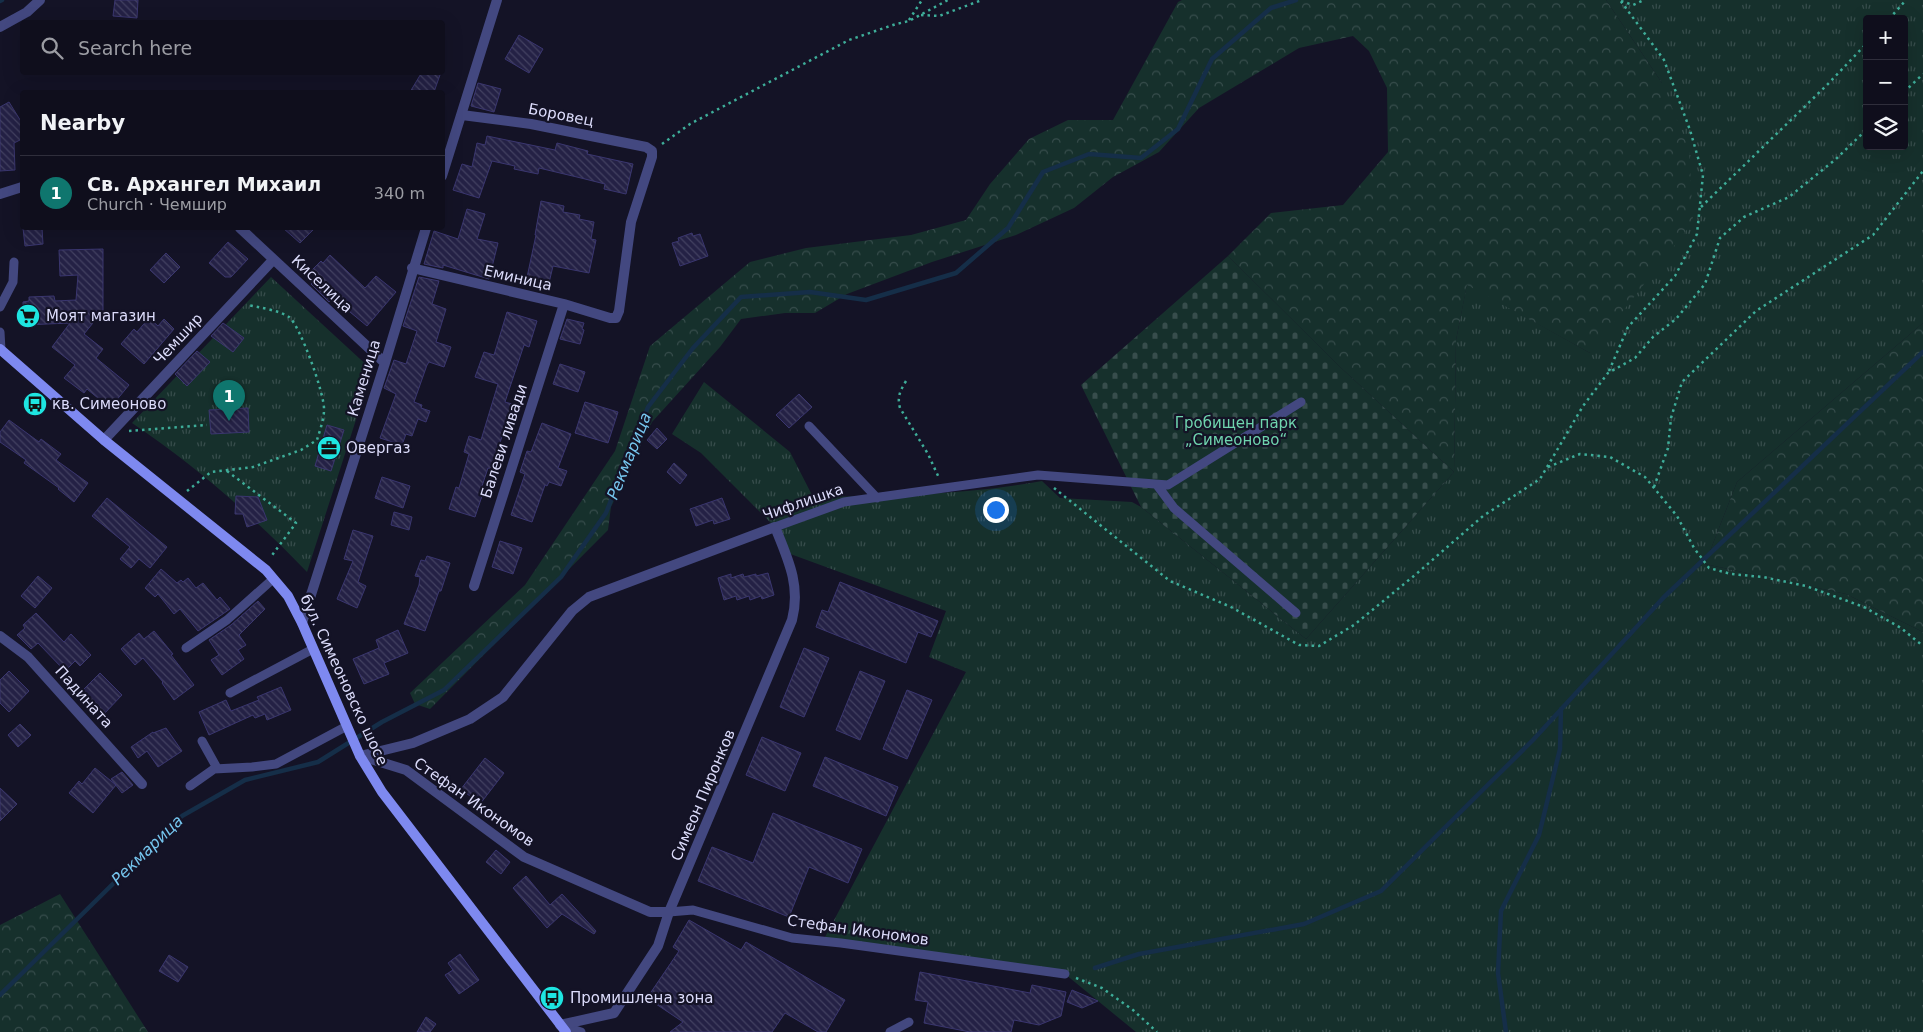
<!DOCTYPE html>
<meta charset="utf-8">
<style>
body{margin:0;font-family:"DejaVu Sans",sans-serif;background:#181725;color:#f1f3f6}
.controls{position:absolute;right:15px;top:15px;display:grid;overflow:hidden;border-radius:5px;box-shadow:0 5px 20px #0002}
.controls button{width:45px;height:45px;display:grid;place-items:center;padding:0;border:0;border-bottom:1px solid #2f2e3b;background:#0f0e1c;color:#f1f3f6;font:25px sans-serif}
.you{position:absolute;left:995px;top:509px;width:18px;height:18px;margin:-12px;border:4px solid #fff;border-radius:50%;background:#1a73e8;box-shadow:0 0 0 8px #1a73e833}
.badge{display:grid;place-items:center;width:32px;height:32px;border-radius:50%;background:#0f766e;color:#fff;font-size:16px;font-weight:700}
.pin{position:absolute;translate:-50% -41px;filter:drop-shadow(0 1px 2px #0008)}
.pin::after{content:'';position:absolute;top:26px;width:18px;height:15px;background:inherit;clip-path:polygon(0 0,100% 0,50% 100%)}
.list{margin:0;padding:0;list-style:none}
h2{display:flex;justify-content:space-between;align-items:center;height:65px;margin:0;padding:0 20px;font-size:21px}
h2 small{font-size:16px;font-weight:400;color:#9b9ca3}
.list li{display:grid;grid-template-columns:32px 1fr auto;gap:15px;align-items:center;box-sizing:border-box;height:75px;padding:0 20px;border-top:1px solid #2f2e3b}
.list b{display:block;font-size:19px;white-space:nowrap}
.list p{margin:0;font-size:16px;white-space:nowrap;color:#9b9ca3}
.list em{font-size:16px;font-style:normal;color:#9b9ca3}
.icon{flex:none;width:28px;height:28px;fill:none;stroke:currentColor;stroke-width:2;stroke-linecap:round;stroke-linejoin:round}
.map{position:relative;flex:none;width:1923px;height:1032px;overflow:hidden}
.search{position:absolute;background:#0f0e1c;box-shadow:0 5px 20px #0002;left:20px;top:20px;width:425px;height:55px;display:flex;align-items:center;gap:12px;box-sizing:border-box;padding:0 18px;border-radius:5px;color:#9b9ca3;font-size:19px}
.panel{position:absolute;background:#0f0e1c;box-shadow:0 5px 20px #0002;left:20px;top:90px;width:425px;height:140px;border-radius:5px}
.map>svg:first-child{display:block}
</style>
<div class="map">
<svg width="1923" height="1032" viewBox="0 0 1923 1032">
<defs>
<pattern id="grass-tufts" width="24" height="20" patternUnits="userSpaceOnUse" patternTransform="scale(1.25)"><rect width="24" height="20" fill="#16302c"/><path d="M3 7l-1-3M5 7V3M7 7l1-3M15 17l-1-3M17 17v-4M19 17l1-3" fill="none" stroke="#374d4c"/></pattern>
<pattern id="forest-crowns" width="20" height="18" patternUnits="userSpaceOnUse" patternTransform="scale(1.25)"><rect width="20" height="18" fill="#16302c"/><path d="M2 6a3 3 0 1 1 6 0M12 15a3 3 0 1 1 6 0" fill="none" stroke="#374d4c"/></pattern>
<pattern id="cemetery-stones" width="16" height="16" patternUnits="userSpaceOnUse" patternTransform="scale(1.25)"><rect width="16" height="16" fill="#16302c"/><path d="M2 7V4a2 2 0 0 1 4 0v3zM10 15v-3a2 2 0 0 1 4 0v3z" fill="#374d4c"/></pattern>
<pattern id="building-back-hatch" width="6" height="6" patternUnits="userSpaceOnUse" patternTransform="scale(1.25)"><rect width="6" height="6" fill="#242145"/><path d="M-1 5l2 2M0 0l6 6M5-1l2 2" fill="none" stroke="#434161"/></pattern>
</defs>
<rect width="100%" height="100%" fill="#141326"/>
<path fill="url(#grass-tufts)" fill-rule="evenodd" d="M1606,0H1923V323L1737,482L1705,564L1846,594L1923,632V1032H1136L1065,974L824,939L966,672L929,657L946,611L785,552L775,527L701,453L672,434L704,382L790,452L813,497C889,496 967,495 1042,481L1060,498L1132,502L1141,507L1306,639L1454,472L1456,340L1467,284L1590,353L1662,83ZM1867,19H1904V146H1867Z
M271,277L372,370L307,572C254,517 196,466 132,423Z"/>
<path fill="url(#forest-crowns)" d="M1182,0H1606L1662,83L1689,149L1693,222L1590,353L1467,285L1456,340L1454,472L1339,366L1228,256L1271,213L1343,205L1388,152L1387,88L1369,51L1353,36L1299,48L1199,108L1159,152L1113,177L1074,208L1016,235L932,262L847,294L815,313H785L741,319L720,347L652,422L611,507L608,530L430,709L415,704L410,693L525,585L615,451L650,346L750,262L806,248L911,235L966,220L990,184L1029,139L1068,120H1113L1178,2Z
M1923,323V632L1846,594L1705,564L1737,482Z
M60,894L148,1032H0V925Z"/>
<path fill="url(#cemetery-stones)" d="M1228,256L1339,366L1454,472L1306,639L1141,507L1081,385Z"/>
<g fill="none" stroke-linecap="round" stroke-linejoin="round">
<path stroke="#152e48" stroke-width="4.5" d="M0,1L2,0
M1095,968L1139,954L1304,924L1381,891L1533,740L1664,597L1923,352
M0,995L182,816L245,780L318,762L382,722L444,690L561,577L606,513L648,407L693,348L741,297L810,292L866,300L956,273L1008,228L1043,172L1089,154L1141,158L1178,129L1212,59L1271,8L1296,0
M1506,1032L1498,973L1501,911L1539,835L1560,749L1561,709"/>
</g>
<path fill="url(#building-back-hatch)" stroke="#3a366f" d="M115,0H138L137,18L113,16Z
M519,35L543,49L529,73L505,59Z
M422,72H441L434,92H410Z
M478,83L501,89L494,112L471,106Z
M9,102L22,123V139L14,143L15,170L0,171V107Z
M487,136L555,150L557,143L588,151L587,154L633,164L626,194L604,189L605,184L581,178L539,168L538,174L514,169L515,166L492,161L479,198L453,190L462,164L472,167L477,143L485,145Z
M541,201L564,206L563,212L580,215L579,219L594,222L591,239L596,240L589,273L553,266L548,287L526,282L536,235H535Z
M467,209L485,214L477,239L498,243L489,279L443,265V268L424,264L434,231L458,239Z
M23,228H42L43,244L25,246Z
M283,228H315L300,243Z
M692,233L693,236L700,234L708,256L680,266L672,243L679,241L678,238Z
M228,242L248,259L231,277H225L209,263Z
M103,249V318H97L84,334L103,349L96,358L129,385L110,408L87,389L84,393L64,378L75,365L52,347L70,323L24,325L23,302L29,301V297L54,296L55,301L76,300L78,275L60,276L59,250Z
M166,253L180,267L164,283L150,270Z
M330,255L365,288L376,276L396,292L367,326L333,298L329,302L311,284L317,278L311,271L321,261L323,263Z
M419,277L439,281L432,304L446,309L436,342L451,347L444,367L429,362L427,365L414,402L422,405L421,408L430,411L426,422L418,419L412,436L406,434L402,445L380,438L396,394L384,388L394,360L406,364L417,331L403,326Z
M507,312L537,321L529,347L524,345L505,402L512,404L499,446L504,447L496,470L488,468L479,495L482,496L475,517L449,509L456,487L459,488L469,454L464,452L469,436L481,440L498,384L475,377L484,352L494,355Z
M149,318L158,326L164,319L174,329L144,364L121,344L134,329L137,332Z
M567,319L584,323L582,329L584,330L580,344L560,339Z
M223,323L244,338L233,352L211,336Z
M197,351L210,362L187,386L175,374Z
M560,364L585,372L578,392L553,384Z
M799,394L812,407L789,428L776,415Z
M585,402L618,412L608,443L575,433Z
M248,408L249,432L211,434L209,410Z
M9,420L39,442L41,439L61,454L56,460L88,483L74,502L58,489L59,488L24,463L26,460L0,442V432Z
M542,423L571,434L558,468L567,471L561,486L549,482L547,486L545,485L532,522L511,515L525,474L520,472L527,451L531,452Z
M327,425L344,430L331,471L315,466Z
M657,428L667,439L657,449L647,440Z
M674,463L687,475L680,484L667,472Z
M382,477L410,486L403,508L375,498Z
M236,496L258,497L267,520L247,527L243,514H235Z
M107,498L167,547L150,568L139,559L131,568L120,559L130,547L92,516Z
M722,498L730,519L714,524L713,520L696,526L690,509Z
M394,512L412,517L409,530L391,525Z
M353,530L373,536L358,582L366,586L357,608L337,599L353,561L344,559Z
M500,541L522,548L513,574L492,567Z
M427,556L450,563L441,591H439L425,631L404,624L419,585L420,577L415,576L421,560L425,561Z
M161,569L177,583L181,580L183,582L188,578L196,588L203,583L217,600L220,597L230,609L198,631L180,609L174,614L158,594L155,597L145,588Z
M768,573L774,595L762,599L761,596L750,600L749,596L737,600L736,596L724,600L718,578L731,574V578L743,574L744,577L756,574V576Z
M38,576L52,588L35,608L21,596Z
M840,582L938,621L931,637L918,632L906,663L816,627L822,610L828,612Z
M258,601L265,609L239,635L246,645L238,650L244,659L222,675L211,660L219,655L209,640L231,625Z
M36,613L64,642L71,634L91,655L80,666L75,661L65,671L38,643L31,649L17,635L25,628L23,625Z
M398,630L408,653L384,663L389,674L364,684L353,659L379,648L376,640Z
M154,631L173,654L171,655L194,685L174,700L162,683L163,682L143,658L135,665L121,649L139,633L144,639Z
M804,648L829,658L804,717L780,707Z
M9,671L29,691L9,712L0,703V680Z
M860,671L885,681L860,740L836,730Z
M100,673L122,695L103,715L80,693Z
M281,687L291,710L267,720L265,714L255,718L253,715L209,735L199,712L226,700L231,711L259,700L257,697Z
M907,690L932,700L907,759L883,749Z
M20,724L31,735L18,747L8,735Z
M166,728L182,751L158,767L147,751L138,758L131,747L153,732V733Z
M762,737L801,753L785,791L746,775Z
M825,757L898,787L886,816L813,786Z
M485,758L504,773L480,804L461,789Z
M95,768L116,785L93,813L69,793L79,781L82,784Z
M122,772L133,785L122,793L111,779Z
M0,788L17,804L0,821Z
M773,813L862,849L848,883L809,867L789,917L698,881L712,847L753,863Z
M496,850L510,862L501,874L486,862Z
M526,876L550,905L562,894L596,931L594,934L562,914L547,928L513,888Z
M689,920L741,950L746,942L845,1000L826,1032H818L785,1013L772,1032H670L683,1022L647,998L679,951L673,947Z
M460,954L479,980L459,994L445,975L453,970L448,963Z
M169,955L188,967L178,982L159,971Z
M920,972L1030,993L1032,985L1066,992L1061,1016L1039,1025L1014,1020L1011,1032H970L924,1023L928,1002L915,1000Z
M1072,990L1098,1001L1082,1008L1067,1002Z
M426,1017L436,1024L430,1032H417Z"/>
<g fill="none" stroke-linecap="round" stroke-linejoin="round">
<path stroke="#3ead99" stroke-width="2.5" stroke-dasharray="2.5 4" stroke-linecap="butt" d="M1621,1L1633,5L1644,0
M921,15L939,16L982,0
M1889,19L1906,0
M909,20L922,0
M1904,92L1923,74
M662,144L690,124L849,40L896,24L909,21L948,0
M1701,207L1827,85L1867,43
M1609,371L1628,327L1675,276L1697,234L1703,175L1690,130L1664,60L1620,0
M906,381C900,391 897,397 900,408L928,454L939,478
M129,431L207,425
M1548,467L1580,454L1610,457L1645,477L1677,516L1694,548L1709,568L1731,574L1763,577L1806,586L1864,607L1901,628L1923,646
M227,471L296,523L270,558
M1654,487L1668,448L1671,418L1682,382L1756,311L1873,235L1923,171
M1054,488L1170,581L1231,607L1299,645L1319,646L1354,625L1415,575L1483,516L1540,479L1583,406L1608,373L1635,358L1653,337L1676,319L1705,284L1720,238L1744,217L1789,197L1836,159L1867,129
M187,491L211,472L253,467L301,450L317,440C320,430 324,419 324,410C325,395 300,325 289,317C281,311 258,307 248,305
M1076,978L1102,988L1133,1010L1157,1032"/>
<path stroke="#434880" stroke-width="9" d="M0,307L13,282L14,262
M0,332L1,350
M809,426L877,498
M1157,485L1174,508L1296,613
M775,527L844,502L1038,475L1168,485L1301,402
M186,648L227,620L273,579
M230,693L313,649
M202,741L217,768
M190,786L214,769L252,767L276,764L347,726
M669,912L693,910L792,938L841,943L1065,974
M560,1025L581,1032
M890,1032L909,1022"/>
<path stroke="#434880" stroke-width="10" d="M0,27L27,12L40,0
M442,176L497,0
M0,194L22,187
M240,228L385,363
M412,268L564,304L610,318H616L619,311L631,222L652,157V151L646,147L531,124L462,115
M104,440L273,260
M474,586L564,304
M302,623L385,363L426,228
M0,636L28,657L142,784
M360,756L413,743L470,719L503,697L572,611L589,597L775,527C788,559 801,586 792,620L669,912L658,946L614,1013L560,1025
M361,756L406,770L524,857L650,912H669"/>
<path stroke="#7e89f0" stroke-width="10" d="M0,349L104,440L266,570L288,596L302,623L360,756L382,792L566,1032"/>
</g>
<defs>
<g id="supermarket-disc" transform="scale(1.25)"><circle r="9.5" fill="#1ee5e1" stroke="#141326"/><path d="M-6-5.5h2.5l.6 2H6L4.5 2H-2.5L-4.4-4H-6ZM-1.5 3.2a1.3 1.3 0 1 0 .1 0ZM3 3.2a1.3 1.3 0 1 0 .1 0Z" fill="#111"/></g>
<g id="bus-disc" transform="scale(1.25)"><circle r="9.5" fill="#1ee5e1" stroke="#141326"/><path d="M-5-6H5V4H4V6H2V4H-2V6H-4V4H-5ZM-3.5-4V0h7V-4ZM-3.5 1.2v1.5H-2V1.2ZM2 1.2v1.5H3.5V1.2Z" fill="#111"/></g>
<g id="office-disc" transform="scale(1.25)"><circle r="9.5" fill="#1ee5e1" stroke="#141326"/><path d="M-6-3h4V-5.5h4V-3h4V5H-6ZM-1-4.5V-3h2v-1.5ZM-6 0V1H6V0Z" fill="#111"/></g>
</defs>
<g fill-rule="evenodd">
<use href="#supermarket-disc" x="28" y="316"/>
<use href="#bus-disc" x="35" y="404"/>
<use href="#office-disc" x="329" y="448"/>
<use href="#bus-disc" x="552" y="998"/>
</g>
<g text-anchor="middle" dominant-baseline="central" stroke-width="4.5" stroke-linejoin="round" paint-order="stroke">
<g font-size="15" fill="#dcdcfb" stroke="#141326">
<text transform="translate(561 115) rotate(11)">Боровец</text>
<text transform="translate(518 278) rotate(13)">Еминица</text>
<text transform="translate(322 284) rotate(43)">Киселица</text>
<text transform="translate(178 339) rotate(-47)">Чемшир</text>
<text transform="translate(364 378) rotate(-73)">Каменица</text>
<text transform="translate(504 441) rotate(-72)">Балеви ливади</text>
<text transform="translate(803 502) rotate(-19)">Чифлишка</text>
<text transform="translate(344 680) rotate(65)">бул. Симеоновско шосе</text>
<text transform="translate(84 697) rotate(48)">Падината</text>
<text transform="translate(703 795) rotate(-67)">Симеон Пиронков</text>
<text transform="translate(474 802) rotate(35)">Стефан Икономов</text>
<text transform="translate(858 930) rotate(8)">Стефан Икономов</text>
</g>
<g font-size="15" fill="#dcdcfb" stroke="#141326" text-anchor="start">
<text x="46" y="316">Моят магазин</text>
<text x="52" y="404">кв. Симеоново</text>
<text x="346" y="448">Овергаз</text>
<text x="570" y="998">Промишлена зона</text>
</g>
<g font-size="15" fill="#6fd4ae" stroke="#141326">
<text x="1236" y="423">Гробищен парк<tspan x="1236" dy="17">„Симеоново“</tspan></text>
</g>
<g font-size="16" font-style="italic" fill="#76c6ef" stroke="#141326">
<text transform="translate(629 456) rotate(-68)">Рекмарица</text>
<text transform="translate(147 850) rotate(-44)">Рекмарица</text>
</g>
</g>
</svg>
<div class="controls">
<button>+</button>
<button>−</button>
<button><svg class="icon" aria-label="layers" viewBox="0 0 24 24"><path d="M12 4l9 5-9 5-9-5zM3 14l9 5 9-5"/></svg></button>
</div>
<div class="you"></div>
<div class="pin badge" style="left:229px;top:421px">1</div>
<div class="search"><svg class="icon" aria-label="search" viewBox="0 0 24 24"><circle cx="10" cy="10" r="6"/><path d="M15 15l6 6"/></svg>Search here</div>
<section class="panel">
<h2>Nearby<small></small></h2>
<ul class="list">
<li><span class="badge">1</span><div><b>Св. Архангел Михаил</b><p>Church · Чемшир</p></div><em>340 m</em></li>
</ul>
</section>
</div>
